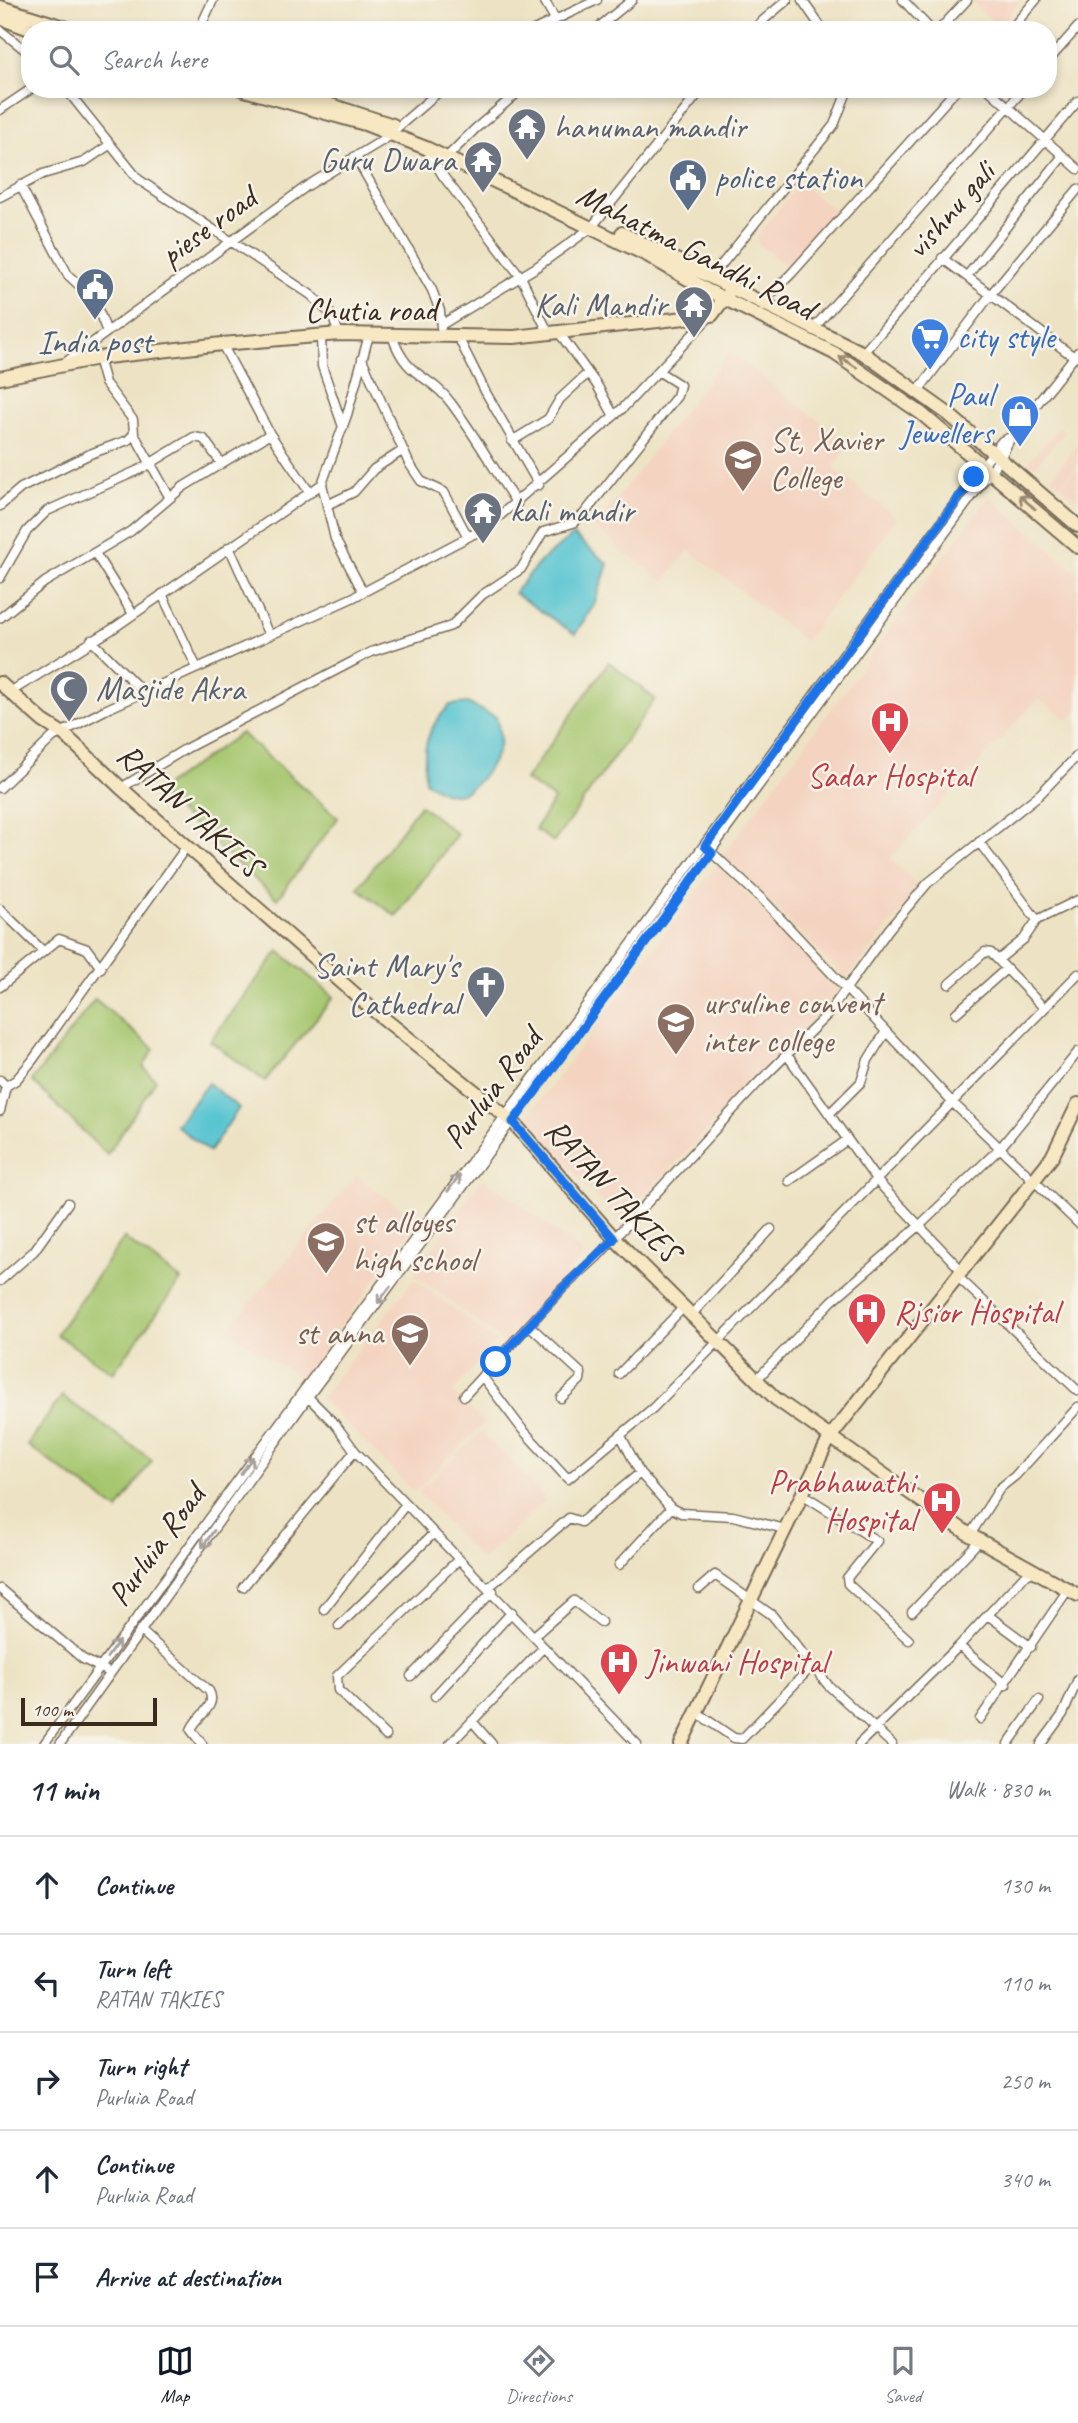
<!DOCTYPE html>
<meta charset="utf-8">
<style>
body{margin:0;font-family:Caveat,sans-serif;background:#f6f6f7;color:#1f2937}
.scale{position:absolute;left:21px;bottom:18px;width:136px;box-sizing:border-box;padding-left:7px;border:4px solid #3b2a1e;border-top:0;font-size:19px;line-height:24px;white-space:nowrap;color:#3b2a1e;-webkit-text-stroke:5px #f7f3e8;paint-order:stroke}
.stop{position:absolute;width:21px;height:21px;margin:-16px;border:5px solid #1a73e8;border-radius:50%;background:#fff}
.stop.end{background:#1a73e8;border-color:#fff;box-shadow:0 2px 7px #0008}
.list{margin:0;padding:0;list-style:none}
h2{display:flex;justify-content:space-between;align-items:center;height:91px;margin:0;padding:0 28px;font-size:30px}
h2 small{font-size:23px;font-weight:400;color:#747a83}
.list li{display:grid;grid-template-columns:46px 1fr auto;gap:21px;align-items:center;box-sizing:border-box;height:98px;padding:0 28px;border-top:2px solid #e0e1e3}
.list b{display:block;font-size:26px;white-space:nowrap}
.list p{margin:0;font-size:23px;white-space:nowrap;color:#747a83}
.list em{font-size:23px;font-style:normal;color:#747a83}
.icon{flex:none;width:38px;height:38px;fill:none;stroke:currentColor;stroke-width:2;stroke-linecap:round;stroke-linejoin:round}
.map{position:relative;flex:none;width:1078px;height:1744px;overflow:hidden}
.search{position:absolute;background:#fff;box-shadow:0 4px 10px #0003;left:21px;right:21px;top:21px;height:77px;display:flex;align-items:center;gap:18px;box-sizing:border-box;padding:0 24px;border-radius:28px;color:#747a83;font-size:26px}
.sheet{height:581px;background:#fff}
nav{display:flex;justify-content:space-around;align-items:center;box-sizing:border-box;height:98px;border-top:2px solid #e0e1e3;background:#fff;font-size:19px;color:#747a83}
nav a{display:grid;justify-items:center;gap:4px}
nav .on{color:#111827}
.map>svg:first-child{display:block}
</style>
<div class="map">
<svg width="1078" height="1744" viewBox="0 0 1078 1744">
<rect width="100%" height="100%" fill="#f7f3e8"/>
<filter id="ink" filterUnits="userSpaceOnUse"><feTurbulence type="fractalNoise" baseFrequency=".0143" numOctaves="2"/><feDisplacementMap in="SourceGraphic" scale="14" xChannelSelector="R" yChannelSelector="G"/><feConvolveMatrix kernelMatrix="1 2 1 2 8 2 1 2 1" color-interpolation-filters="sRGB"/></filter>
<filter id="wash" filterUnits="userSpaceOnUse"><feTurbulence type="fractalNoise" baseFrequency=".00686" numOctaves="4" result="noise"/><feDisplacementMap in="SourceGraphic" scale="28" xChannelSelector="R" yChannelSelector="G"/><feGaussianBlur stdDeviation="1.57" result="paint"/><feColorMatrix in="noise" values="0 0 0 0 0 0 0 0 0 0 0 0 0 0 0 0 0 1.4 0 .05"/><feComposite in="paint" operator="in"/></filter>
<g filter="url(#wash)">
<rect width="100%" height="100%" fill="#ede3c4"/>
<path fill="#f4d3c0" d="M969,0H1022L999,26Z
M800,183L839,214L791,270L758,244L757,236Z
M730,352L850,445L833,468L897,518L805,641L689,550L664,582L594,528Z
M1059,427L1065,432L1034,467L1029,462Z
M1078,445V465L1061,485L1051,478Z
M1078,467V500L1062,486Z
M989,496L1078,574V709L1069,720L1038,699L890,858L919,887L847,980L722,856Z
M717,864L840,990L620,1221L524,1122Z
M356,1176L418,1220L303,1380L227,1331Z
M483,1177L585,1254L506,1344L414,1274Z
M414,1279L496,1341L453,1392L484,1423L414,1492L321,1398Z
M482,1432L546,1500L482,1560L418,1492Z"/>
<path fill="#a6c66e" stroke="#707846" stroke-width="2" d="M609,662L655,699L554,842L535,830L554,799L525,780Z
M241,733L338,818L277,899L156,792Z
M420,805L457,834L396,916L358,888Z
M279,951L334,997L265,1081L210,1041Z
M95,999L154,1049L143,1067L156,1080L107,1155L32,1081Z
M124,1238L181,1280L113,1373L56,1334Z
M62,1396L152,1460L118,1510L27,1445Z"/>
<path fill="#59c5d1" stroke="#4a7878" stroke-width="2" d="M573,535L608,564L594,605L575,634L514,593L540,562Z
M467,703L496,717C498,724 500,732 500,739C500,756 478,788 461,793C447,797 436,788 425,781C424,745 424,732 450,705Z
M208,1083L239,1108L209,1152L176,1125Z"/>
</g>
<g filter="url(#ink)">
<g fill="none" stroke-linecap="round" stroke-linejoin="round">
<g stroke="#796b58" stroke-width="11">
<path id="street" d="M544,0L555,19
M802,0L823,30
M903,0L931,30
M0,30L30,54
M199,30L213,0
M534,30L597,0
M595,30L632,0
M752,30L787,0
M939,30L967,0
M1010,30L1036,0
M1048,61L1078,27
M66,89L138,179L311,295L332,315L339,334
M988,89L1078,169
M0,110L31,89
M398,127L442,89
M426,148L443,176L521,277L549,334
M355,156L432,290L440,311L441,327
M447,157L475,129L522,89
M20,185L68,275L94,299L107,332
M0,197L43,174L84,162L108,146
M942,258L1074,357
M967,276L1062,157
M710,279L834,125L848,89
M761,304L791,274L957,89
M441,325L535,268L591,228L702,89
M813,329L1024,89
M560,334L597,385L614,416
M321,335L322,366L343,427
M392,335C406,379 429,373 451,403C475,435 495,471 517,504
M458,337L485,391L539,485
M222,344L270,434L310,493
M863,353L1078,101
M362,359L409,463L421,481L444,492L468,537
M66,362L307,186L393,134
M918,391L991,294L1078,189
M134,434L170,498
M512,441L548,419L560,399L588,373
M322,484L335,539L363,592
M329,504L354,492L374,469L402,451
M0,506L21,488L90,454L128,440L134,434L133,420L105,383L98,358
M229,547L269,635
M95,553L133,614
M0,578L27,531L47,511L141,469L194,437L204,439L221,463
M162,594L197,668
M0,618L45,582L131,531L183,487L270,434
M91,640L144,693
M10,692L111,630L322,484L347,415L369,335
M0,788L53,737L105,710L354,597L487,527L624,407L711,315
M121,788L187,748L371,652L451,626L482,595L521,569L543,532L573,523L584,514L677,396L680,385L658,371
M979,842L1037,920L1078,900
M709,850L764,901L952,1102L1078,1223
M0,909L43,951
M1037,920L1024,939L998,960L1044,1008
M949,984L985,952L991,953L998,960
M0,987L59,939L87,949L101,968
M956,1013L1006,969
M787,1055L878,1182L962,1271
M0,1080L6,1086L16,1080L32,1061L187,846
M0,1111L6,1086
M829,1114L861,1082L868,1060L885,1033
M789,1181L847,1140
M957,1276L1078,1391
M0,1281L34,1251L68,1203
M692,1314L771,1229
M530,1326L581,1373L580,1380L561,1398
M619,1374L685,1306
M482,1376L522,1429L568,1479L653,1408L1078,974
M756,1380L832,1301L918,1227L1001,1147L1078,1052
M305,1394L335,1424L355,1451L637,1744
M464,1396L563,1288L597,1257L757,1084L827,1015L889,929L928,883L1040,794L1078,755
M621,1436L640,1473L671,1508L681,1513L733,1516L785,1529
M802,1494L877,1541L847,1578L848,1584L909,1640
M970,1535L1000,1488L1015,1476L1078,1407
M619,1565L671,1508
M243,1587L355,1451
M489,1587L569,1518L581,1522L640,1473
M0,1589L83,1659L105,1670
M699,1589L715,1575L772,1615L828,1685L892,1744
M324,1609L406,1504
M912,1612L979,1541
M989,1616L1031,1647
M339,1626L434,1533
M140,1630L209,1691C218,1707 196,1716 191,1730L202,1744
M535,1635L574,1601L601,1622
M959,1646L1006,1685
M411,1676L493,1591
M435,1696L512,1612
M697,1713L734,1738L742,1739L812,1666
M980,1719L1067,1591
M472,1721L492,1744
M386,1736L338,1690L337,1676L459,1559
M44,1744L983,465L1002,441L1011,437
M60,1744L308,1397L1001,457L1011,437L1078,352
M450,1744L544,1647
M859,1744L959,1646L1023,1577L1032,1572
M1008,1744L1039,1700
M1041,1744L1063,1714L1078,1679"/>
</g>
<g stroke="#796b58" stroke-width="16">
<path id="secondary" d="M0,7L73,30
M0,18L32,30
M241,89L365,124L426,148L649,256L705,289L834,353L922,414L1078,547
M281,89L393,125
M622,233L863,353L947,413L1078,526
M0,378L98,358L222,344L339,334L514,337L712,315L729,292
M0,683L43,721L65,735L121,788L372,1009L513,1122L614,1238L776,1399L970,1535L1078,1595
M681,1744L830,1437L1052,1157L1078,1104"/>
</g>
<use href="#street" stroke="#fff" stroke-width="8"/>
<use href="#secondary" stroke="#f7e8c3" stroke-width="12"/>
</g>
<defs><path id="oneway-shaft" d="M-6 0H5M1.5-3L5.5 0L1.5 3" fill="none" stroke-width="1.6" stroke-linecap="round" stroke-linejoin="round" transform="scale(1.75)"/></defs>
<g stroke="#998970">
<use href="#oneway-shaft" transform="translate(848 362) rotate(-148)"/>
<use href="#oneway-shaft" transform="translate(1027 502) rotate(-139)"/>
</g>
<g stroke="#a79f9a">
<use href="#oneway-shaft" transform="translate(454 1183) rotate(-53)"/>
<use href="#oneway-shaft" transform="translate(384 1295) rotate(127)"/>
<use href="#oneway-shaft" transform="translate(247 1465) rotate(-54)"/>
<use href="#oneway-shaft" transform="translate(208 1539) rotate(125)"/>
<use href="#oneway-shaft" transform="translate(113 1649) rotate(-54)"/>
</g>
</g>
<g fill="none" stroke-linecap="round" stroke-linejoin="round" filter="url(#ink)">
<path stroke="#1a73e8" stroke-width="9" d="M496,1362L563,1288L614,1239L513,1122L712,853L705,846L974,477"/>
</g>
<defs>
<g id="temple-pin" transform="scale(2.0125)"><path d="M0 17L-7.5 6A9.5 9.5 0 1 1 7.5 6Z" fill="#6b7280" stroke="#f7f3e8"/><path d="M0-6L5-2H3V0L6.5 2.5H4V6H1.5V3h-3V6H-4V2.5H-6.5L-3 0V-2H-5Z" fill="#fff"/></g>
<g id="civic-pin" transform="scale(2.0125)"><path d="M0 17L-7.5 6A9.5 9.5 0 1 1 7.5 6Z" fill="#5c6f8a" stroke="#f7f3e8"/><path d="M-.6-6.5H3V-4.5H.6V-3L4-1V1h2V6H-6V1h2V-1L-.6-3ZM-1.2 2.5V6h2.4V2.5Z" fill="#fff"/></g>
<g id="supermarket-pin" transform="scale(2.0125)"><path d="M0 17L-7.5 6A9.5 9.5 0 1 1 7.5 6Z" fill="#3f7fe0" stroke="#f7f3e8"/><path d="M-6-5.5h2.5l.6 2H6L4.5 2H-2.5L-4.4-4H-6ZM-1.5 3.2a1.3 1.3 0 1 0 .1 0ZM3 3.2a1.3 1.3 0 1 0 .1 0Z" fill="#fff"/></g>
<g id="shop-pin" transform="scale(2.0125)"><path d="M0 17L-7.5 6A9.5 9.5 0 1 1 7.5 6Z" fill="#3f7fe0" stroke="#f7f3e8"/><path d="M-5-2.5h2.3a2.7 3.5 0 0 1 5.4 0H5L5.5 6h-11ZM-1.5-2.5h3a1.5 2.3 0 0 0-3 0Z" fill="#fff"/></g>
<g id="university-pin" transform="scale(2.0125)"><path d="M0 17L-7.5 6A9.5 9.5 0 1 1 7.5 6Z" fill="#8d6e63" stroke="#f7f3e8"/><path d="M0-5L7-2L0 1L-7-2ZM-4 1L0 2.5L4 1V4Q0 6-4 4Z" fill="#fff"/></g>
<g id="mosque-pin" transform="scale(2.0125)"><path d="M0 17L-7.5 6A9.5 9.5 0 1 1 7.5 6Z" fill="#6b7280" stroke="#f7f3e8"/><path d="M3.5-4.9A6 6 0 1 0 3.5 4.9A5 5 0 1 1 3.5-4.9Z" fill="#fff"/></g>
<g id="hospital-pin" transform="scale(2.0125)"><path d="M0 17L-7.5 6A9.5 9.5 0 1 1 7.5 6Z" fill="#e0444e" stroke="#f7f3e8"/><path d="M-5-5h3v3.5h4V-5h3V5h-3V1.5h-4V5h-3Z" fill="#fff"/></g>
<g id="church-pin" transform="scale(2.0125)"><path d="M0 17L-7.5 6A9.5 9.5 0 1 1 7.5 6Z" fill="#6b7280" stroke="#f7f3e8"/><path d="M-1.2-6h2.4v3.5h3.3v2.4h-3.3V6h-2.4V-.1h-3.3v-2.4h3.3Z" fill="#fff"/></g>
<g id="school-pin" transform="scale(2.0125)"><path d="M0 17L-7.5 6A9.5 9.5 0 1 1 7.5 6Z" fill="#8d6e63" stroke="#f7f3e8"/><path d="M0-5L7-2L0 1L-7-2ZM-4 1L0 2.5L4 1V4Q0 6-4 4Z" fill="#fff"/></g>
</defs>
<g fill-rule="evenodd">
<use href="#temple-pin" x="527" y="127"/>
<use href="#temple-pin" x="483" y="160"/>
<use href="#civic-pin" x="688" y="178"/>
<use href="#civic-pin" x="95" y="287"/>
<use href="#temple-pin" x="694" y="305"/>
<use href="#supermarket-pin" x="930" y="337"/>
<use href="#shop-pin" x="1020" y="414"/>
<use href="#university-pin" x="743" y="459"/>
<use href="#temple-pin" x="483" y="511"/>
<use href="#mosque-pin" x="69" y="689"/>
<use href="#hospital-pin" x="890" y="721"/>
<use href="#church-pin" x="486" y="985"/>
<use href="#university-pin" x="676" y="1022"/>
<use href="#school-pin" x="326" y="1241"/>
<use href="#hospital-pin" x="867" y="1312"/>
<use href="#school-pin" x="410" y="1333"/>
<use href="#hospital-pin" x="942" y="1501"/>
<use href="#hospital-pin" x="619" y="1662"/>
</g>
<g text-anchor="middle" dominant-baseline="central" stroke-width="5" stroke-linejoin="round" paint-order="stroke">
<g font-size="33" fill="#5b616d" stroke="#f7f3e8" text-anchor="start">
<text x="554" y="127">hanuman mandir</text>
<text x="456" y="160" text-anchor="end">Guru Dwara</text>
<text x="667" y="305" text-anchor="end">Kali Mandir</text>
<text x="510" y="511">kali mandir</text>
<text x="96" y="689">Masjide Akra</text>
<text x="459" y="966" text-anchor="end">Saint Mary's<tspan x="459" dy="38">Cathedral</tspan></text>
</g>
<g font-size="33" fill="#4e5e75" stroke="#f7f3e8" text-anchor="start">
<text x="715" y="178">police station</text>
<text x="95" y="342" text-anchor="middle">India post</text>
</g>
<g font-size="33" fill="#3b2a1e" stroke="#f7f3e8">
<text transform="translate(950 210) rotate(-49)">vishnu gali</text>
<text transform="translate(208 226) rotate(-36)">piese road</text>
<text transform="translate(696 251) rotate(27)">Mahatma Gandhi Road</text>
<text x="371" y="310">Chutia road</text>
<text transform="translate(190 810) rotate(42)">RATAN TAKIES</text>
<text transform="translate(492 1088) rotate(-53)">Purluia Road</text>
<text transform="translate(613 1190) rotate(47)">RATAN TAKIES</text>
<text transform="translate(156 1545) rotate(-54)">Purluia Road</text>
</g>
<g font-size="33" fill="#366cbe" stroke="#f7f3e8" text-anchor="start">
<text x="957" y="337">city style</text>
<text x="993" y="395" text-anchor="end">Paul<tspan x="993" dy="38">Jewellers</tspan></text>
</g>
<g font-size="33" fill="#785e54" stroke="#f7f3e8" text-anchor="start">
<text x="770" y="440">St, Xavier<tspan x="770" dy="38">College</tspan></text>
<text x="703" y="1003">ursuline convent<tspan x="703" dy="38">inter college</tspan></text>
<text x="353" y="1222">st alloyes<tspan x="353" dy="38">high school</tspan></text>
<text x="383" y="1333" text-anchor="end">st anna</text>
</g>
<g font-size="33" fill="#be3a42" stroke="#f7f3e8" text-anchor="start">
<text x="890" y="776" text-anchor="middle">Sadar Hospital</text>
<text x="894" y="1312">Rjsior Hospital</text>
<text x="915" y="1482" text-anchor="end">Prabhawathi<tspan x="915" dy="38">Hospital</tspan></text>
<text x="646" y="1662">Jinwani Hospital</text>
</g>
</g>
</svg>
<div class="scale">100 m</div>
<div class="stop" style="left:496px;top:1362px"></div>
<div class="stop end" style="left:974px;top:477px"></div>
<div class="search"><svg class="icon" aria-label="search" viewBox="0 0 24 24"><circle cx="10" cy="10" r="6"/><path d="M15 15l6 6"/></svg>Search here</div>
</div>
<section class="sheet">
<h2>11 min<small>Walk · 830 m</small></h2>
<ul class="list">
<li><svg class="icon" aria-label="ahead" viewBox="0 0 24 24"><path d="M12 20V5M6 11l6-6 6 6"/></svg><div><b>Continue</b></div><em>130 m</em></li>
<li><svg class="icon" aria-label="left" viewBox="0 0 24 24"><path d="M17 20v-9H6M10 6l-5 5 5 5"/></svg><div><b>Turn left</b><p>RATAN TAKIES</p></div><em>110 m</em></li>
<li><svg class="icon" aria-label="right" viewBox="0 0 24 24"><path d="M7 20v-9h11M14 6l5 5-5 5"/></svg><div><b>Turn right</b><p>Purluia Road</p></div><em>250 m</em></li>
<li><svg class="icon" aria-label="ahead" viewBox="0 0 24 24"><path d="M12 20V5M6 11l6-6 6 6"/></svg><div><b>Continue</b><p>Purluia Road</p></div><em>340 m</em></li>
<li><svg class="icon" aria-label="arrive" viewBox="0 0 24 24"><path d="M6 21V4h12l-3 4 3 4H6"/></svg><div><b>Arrive at destination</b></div></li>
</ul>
</section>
<nav>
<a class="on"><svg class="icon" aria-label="map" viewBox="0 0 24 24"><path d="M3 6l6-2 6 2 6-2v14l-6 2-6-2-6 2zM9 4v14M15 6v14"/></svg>Map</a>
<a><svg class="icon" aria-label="directions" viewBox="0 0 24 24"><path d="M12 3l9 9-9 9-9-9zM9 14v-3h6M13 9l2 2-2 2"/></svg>Directions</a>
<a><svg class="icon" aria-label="saved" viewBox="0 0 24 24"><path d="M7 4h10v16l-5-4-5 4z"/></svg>Saved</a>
</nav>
